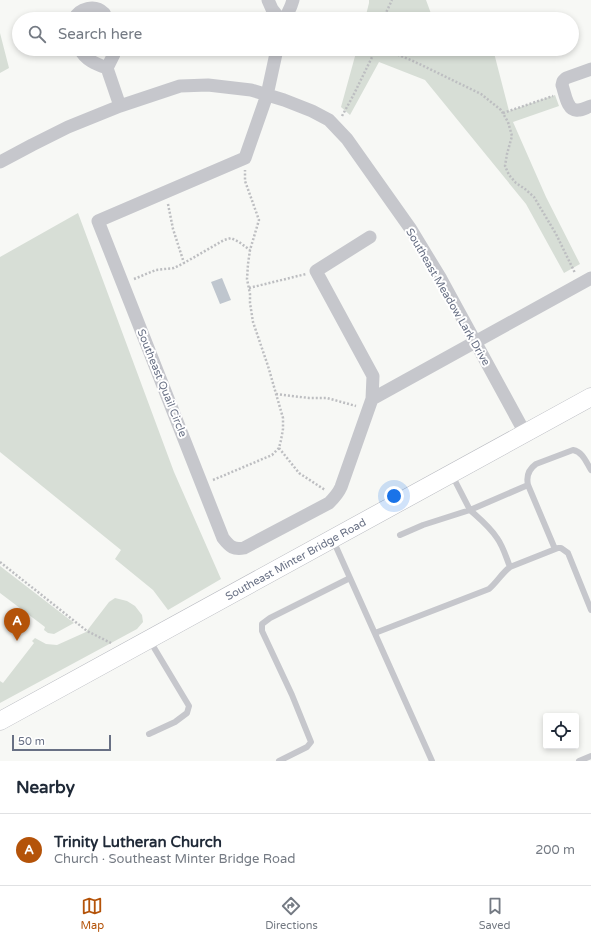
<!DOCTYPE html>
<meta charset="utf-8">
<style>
body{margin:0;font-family:"Varela Round",sans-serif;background:#f2f2f3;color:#1f2937}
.controls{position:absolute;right:12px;bottom:12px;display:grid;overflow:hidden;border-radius:4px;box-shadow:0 2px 6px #0003}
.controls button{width:36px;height:36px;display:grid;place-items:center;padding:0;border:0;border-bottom:1px solid #e0e1e3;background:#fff;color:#1f2937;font:20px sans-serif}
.scale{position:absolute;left:12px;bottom:10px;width:99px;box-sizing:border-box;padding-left:4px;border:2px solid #687084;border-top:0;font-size:11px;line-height:14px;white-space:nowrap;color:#687084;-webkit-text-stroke:3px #fff;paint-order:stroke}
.you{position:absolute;left:394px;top:496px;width:14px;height:14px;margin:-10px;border:3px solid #fff;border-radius:50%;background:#1a73e8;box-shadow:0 0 0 6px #1a73e833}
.badge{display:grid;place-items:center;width:26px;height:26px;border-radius:50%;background:#b45309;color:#fff;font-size:13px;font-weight:700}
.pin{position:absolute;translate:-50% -33px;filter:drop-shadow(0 1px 2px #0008)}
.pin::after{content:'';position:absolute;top:21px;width:14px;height:12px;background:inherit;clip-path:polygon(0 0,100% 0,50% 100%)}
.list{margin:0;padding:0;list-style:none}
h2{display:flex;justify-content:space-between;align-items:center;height:52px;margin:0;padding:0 16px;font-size:17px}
h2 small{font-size:13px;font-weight:400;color:#747a83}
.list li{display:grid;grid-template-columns:26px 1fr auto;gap:12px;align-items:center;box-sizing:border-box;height:72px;padding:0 16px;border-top:1px solid #e0e1e3}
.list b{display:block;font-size:15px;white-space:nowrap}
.list p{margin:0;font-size:13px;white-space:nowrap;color:#747a83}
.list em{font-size:13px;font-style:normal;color:#747a83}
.icon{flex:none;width:22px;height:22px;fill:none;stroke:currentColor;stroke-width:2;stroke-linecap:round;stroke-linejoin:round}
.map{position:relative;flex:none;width:591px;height:761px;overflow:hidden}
.search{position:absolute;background:#fff;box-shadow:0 2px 6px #0003;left:12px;right:12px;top:12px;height:44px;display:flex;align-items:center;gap:10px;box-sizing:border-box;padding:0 14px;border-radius:22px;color:#747a83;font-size:15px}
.sheet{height:124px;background:#fff}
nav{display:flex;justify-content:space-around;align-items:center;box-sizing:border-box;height:56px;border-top:1px solid #e0e1e3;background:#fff;font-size:11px;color:#747a83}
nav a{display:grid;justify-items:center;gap:2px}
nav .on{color:#b45309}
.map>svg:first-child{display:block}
</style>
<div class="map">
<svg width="591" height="761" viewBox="0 0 591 761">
<rect width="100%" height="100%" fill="#f7f8f5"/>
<path fill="#d7ded6" d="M369,0H426L433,19H365L369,3Z
M0,33L9,68L0,73Z
M357,49H493L509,111L555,95L559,106L513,122L546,197L580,264L564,273L526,204L425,80L379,62L350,115L341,107Z
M78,213L174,472L221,579L168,610L153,590L115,559L121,550L0,452V257Z
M0,566L74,623L54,634L48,633L44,630L45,627L0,593Z
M115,598L127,601L135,606L142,615L143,622L137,629L0,703V681L3,683L34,643L32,641L35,638L46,644L57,645L86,632L109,602Z"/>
<path fill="#bfc6ce" d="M222,278L231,300L220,304L211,282Z"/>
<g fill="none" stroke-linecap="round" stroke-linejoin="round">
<g stroke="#b8bac0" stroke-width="19">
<g id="secondary">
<path id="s1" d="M0,721L591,397"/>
</g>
</g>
<path stroke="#bdbec1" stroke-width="2.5" stroke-dasharray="2 2" stroke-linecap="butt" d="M383,19L392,0
M392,49L396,54L411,60L481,94L501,110L508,122L512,136L507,154L505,166L509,175L516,183L525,189L534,197L556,234L575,273
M503,113L553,96
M342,116L353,96L376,49
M168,204L173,229L184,263
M134,279L156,270L174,268L184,263L224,240L231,238L239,242L250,250
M249,288L306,274
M276,394L309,398H327L356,406
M279,448L299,473L325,490
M213,480L272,455L279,448L281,440L283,429V418L268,366L253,322L250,303V294L247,279L248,264L250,250L259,220L245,181V170
M0,562L87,631L111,643"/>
<path stroke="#c6c7cc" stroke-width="6" d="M452,475L470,510L528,485L555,549
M528,485C526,476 529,469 536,464L573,450C583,452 586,462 591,470
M400,535L423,525L470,510C480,519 490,527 497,538C503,546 506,557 510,567
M333,540L432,761
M375,633L489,589C497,582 502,573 510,567L558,548H561L568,553L591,610
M149,734L175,722L187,713L189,706L150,641
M279,761L307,747L311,742L292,695L262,631V624L270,618L350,578
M579,761L591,756"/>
<path stroke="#c6c7cc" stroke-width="13" d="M268,0L272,9L280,19
M74,19C79,8 95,4 104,13C105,15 106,17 107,19
M285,19L291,6L293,0
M80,49C85,60 96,64 107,68L120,106
M277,49L267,95L245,158L98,221L223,538C230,547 234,550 244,548L329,503C334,498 338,494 341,487L372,399L591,278
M107,68L114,54L115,49
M591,69L566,78L563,81L562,85C565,93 567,112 578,110C583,110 587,107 591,106
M0,162L32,145L68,127L120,106L180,86L208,85L251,90L284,100L312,111L329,120L347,139L410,228L441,279L525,433
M370,237L316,271L373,376L372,399"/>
<use href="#secondary" stroke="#fff" stroke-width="18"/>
</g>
<g text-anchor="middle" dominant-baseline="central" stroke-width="4" stroke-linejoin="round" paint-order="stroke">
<g font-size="11" fill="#687084" stroke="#fff">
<text transform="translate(448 297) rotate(60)">Southeast Meadow Lark Drive</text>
<text transform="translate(162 383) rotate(68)">Southeast Quail Circle</text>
<text stroke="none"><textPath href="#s1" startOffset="337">Southeast Minter Bridge Road</textPath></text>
</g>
</g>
</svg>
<div class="controls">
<button><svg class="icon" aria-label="locate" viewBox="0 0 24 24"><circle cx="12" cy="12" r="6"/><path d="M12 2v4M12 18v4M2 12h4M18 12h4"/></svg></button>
</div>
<div class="scale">50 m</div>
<div class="you"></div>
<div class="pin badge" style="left:17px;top:641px">A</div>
<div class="search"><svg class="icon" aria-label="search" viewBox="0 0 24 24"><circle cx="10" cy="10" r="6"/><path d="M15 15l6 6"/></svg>Search here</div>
</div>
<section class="sheet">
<h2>Nearby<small></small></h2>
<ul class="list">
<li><span class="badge">A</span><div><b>Trinity Lutheran Church</b><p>Church · Southeast Minter Bridge Road</p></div><em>200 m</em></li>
</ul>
</section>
<nav>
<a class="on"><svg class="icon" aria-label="map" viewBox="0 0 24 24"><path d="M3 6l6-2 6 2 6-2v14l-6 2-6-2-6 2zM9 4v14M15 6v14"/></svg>Map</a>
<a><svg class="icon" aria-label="directions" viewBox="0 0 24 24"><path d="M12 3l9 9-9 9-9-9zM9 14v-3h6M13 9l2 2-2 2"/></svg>Directions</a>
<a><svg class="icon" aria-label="saved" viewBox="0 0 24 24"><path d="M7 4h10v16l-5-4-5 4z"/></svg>Saved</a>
</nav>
